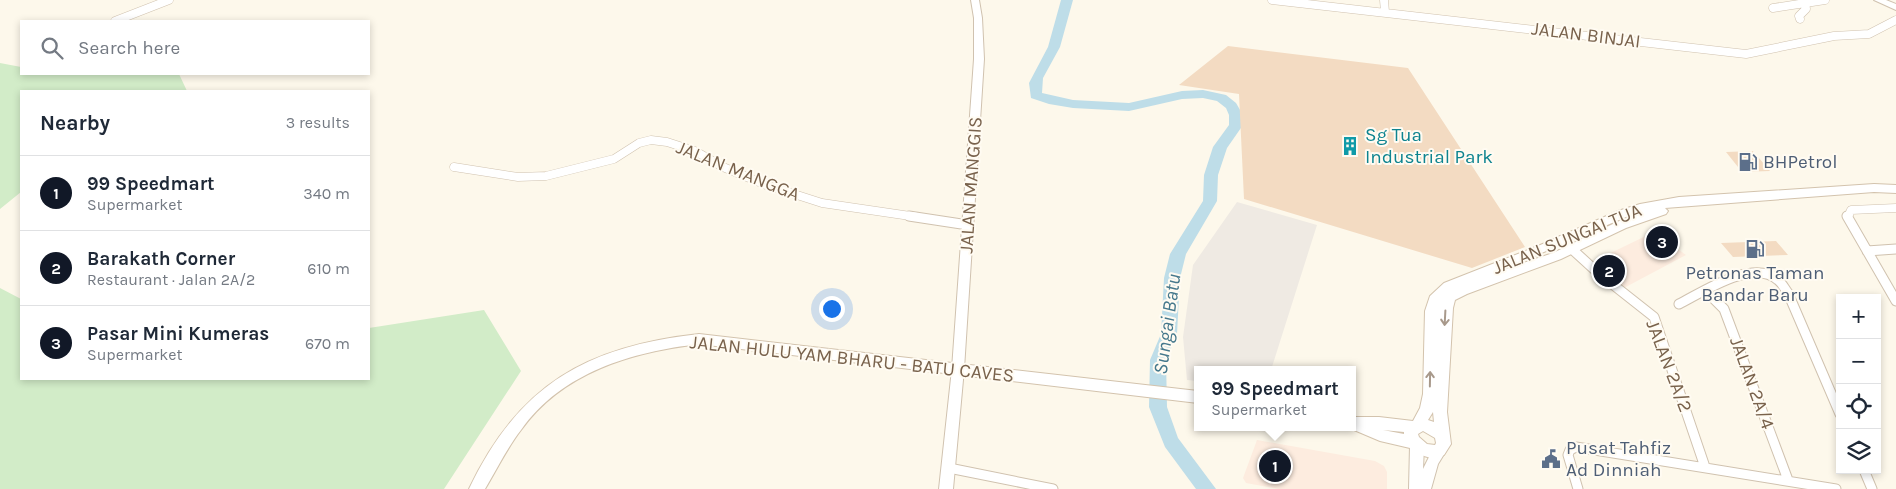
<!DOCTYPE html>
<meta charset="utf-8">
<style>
body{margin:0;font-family:Karla,sans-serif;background:#f2f2f3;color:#1f2937}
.controls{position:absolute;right:15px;bottom:15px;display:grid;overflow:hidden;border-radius:0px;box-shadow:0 2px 8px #0003}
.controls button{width:45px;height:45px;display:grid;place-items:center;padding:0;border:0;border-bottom:1px solid #e0e1e3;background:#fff;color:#1f2937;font:25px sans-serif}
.you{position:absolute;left:831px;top:308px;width:18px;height:18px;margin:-12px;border:4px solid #fff;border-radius:50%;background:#1a73e8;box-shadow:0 0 0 8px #1a73e833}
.badge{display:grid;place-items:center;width:32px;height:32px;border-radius:50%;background:#111827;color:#fff;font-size:16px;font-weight:700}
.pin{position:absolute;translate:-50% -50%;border:2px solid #fff;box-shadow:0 1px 5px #0006}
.popup{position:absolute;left:1194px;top:366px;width:162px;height:65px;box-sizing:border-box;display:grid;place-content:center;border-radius:0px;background:#fff;filter:drop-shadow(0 1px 4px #0005);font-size:16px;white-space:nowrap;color:#747a83}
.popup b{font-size:19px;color:#1f2937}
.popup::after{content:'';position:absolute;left:50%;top:100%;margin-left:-10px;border:10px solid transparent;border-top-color:#fff}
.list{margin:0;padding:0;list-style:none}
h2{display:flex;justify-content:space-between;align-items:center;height:65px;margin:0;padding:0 20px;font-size:21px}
h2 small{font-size:16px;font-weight:400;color:#747a83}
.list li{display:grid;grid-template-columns:32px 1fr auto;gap:15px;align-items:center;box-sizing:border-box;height:75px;padding:0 20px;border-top:1px solid #e0e1e3}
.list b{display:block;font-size:19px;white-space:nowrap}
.list p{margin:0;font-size:16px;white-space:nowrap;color:#747a83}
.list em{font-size:16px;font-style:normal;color:#747a83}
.icon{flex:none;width:28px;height:28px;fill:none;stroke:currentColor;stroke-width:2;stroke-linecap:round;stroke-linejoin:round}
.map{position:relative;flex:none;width:1896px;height:489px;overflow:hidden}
.search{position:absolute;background:#fff;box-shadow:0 2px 8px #0003;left:20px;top:20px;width:350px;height:55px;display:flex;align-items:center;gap:12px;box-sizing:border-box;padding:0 18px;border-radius:0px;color:#747a83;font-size:19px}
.panel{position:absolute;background:#fff;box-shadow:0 2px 8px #0003;left:20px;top:90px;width:350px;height:290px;border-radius:0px}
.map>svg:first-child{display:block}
</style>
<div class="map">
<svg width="1896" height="489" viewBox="0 0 1896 489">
<rect width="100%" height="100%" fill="#fdf8eb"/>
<path fill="#fdecdf" d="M1654,232L1686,255L1622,289L1590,263Z
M1257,440L1375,461L1384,466L1387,472V489H1279L1246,483L1243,478Z"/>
<path fill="#efeae3" d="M1237,202L1317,225L1271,370H1198L1197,381L1187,380L1183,337L1193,265Z"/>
<path fill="#d2ecc8" d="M0,63L21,67V74H179L187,91H21V192L0,209Z
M0,288L21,299V379H369V328L484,310L521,371L444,489H0Z"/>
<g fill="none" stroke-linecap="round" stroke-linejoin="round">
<path fill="#bedde8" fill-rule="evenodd" d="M1061,0H1073L1060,47L1043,78L1042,93L1073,100L1129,103L1182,91L1203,90L1226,95L1236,103L1243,115V125L1227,148L1218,175L1217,201L1186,254L1180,278L1177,334L1166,360L1167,407L1178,438L1216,489H1196L1165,447L1149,407L1150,360L1161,334L1164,278L1170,254L1203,201L1204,175L1213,147L1229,125V115L1226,108L1217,101L1203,98L1182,99L1129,111L1073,108L1049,104L1031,98L1029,83L1048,47Z"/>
</g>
<path fill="#f3dbc2" d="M1228,46L1408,68L1525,247L1472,268L1244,199L1239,94L1179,85Z
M1753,151L1770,171L1742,172L1726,152Z
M1776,241L1788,255L1733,257L1721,243Z"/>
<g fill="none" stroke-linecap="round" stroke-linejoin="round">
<g stroke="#d0c2af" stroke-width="9">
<path id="minor-far1" d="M1272,0L1746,54L1834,36L1869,34L1896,20
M1384,0L1385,12
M1773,8L1825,0
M1800,19L1799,16L1806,9L1805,3
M115,21L169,0
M454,167L518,177L546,176L614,159L639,143L651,140L667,142L695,151L723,167L766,185L822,203L917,217
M1848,217L1851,210L1896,208"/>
</g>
<g stroke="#d0c2af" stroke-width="11">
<path id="minor" d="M909,216L968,225
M1847,216L1896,301
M1562,240L1597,272L1654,317L1705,467
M1867,251L1896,249
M1706,291L1724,309L1788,480
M1679,304C1703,292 1753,258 1778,280C1782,283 1785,289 1788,293L1840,414
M949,468L1053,489
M1864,470L1872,489
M1578,489L1568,455L1570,450L1576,447L1836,489"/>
</g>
<g stroke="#d0c2af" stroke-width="2">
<path id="tertiary" d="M971,0H979L982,18L984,59L964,369L953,489H939L952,369L974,59V18Z
M1874,0H1886L1896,4V10Z
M1417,440L1422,442L1424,446L1423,469L1434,447L1439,445L1444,447L1446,451L1438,464L1431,489H1409L1410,446L1412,442Z"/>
</g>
<g stroke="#d3c3ad" stroke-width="2">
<path id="secondary" d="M1874,184L1896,185V193L1874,192L1665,208L1668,211L1666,214L1626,228L1561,259L1467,294L1455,300L1453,308L1447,412L1451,444L1444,455L1431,458L1424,456L1410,448L1380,441L1347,427H1352V417H1379L1413,421L1420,408L1423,394L1425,311L1430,296L1444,283L1538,246L1618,211L1640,204L1679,197ZM1641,212H1643L1617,222L1553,253L1497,272L1626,217ZM1433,412L1434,422L1428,420ZM1383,430L1404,432V434ZM1423,431L1435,438L1436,443L1435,445L1427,444L1419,437L1418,434Z
M699,334L1198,391V403L699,344C632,352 562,372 521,430C507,448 497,469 485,489H469C518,385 587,346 699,334Z"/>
</g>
<use href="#minor-far1" stroke="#fff" stroke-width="8"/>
<use href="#minor" stroke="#fff" stroke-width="9"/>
<use href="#tertiary" fill="#fff" fill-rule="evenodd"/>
<use href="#secondary" fill="#fff" fill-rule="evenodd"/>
</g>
<defs><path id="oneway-shaft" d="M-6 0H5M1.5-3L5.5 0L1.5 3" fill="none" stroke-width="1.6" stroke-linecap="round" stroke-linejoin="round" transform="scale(1.25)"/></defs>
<g stroke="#a8998b">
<use href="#oneway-shaft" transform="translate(1445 318) rotate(93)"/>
<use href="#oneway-shaft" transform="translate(1430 379) rotate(-89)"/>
</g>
<defs>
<g id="building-bare" transform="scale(1.5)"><path d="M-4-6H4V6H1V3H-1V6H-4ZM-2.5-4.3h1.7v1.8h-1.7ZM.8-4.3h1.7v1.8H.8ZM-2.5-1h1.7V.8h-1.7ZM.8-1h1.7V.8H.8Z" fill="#0f9aa8" stroke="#fffbf2" stroke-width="2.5" paint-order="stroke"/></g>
<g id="fuel-bare" transform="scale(1.5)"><path d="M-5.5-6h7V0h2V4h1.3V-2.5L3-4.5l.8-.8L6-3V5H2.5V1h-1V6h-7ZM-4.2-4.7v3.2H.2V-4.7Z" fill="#5c6f8a" stroke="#fffbf2" stroke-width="2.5" paint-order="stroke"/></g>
<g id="civic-bare" transform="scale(1.5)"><path d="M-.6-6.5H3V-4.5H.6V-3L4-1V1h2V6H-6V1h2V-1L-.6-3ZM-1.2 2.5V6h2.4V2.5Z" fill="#5c6f8a" stroke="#fffbf2" stroke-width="2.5" paint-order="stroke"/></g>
</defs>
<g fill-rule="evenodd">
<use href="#building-bare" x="1350" y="146"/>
<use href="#fuel-bare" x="1748" y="162"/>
<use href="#fuel-bare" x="1755" y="249"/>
<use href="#civic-bare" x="1551" y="459"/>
</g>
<g text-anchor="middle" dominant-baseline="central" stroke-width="4" stroke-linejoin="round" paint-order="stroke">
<g font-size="19" fill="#79624c" stroke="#fffbf2">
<text transform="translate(1586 35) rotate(7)">JALAN BINJAI</text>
<text transform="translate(738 171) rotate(22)">JALAN MANGGA</text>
<text transform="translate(971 185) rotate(-86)">JALAN MANGGIS</text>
<text transform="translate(1567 239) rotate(-22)">JALAN SUNGAI TUA</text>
<text transform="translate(852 359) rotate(6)">JALAN HULU YAM BHARU - BATU CAVES</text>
<text transform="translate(1669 366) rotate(69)">JALAN 2A/2</text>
<text transform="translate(1752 383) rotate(70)">JALAN 2A/4</text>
</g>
<g font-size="19" fill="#0d838f" stroke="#fffbf2" text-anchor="start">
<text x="1365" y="135">Sg Tua<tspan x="1365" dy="22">Industrial Park</tspan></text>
</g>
<g font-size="19" fill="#4e5e75" stroke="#fffbf2" text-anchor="start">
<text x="1763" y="162">BHPetrol</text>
<text x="1755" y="273" text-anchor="middle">Petronas Taman<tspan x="1755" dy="22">Bandar Baru</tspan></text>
<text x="1566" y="448">Pusat Tahfiz<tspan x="1566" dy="22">Ad Dinniah</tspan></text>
</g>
<g font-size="20" font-style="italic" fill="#45788c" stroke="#fffbf2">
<text transform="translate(1167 324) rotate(-82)">Sungai Batu</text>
</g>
</g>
</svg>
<div class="controls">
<button>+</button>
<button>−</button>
<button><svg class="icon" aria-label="locate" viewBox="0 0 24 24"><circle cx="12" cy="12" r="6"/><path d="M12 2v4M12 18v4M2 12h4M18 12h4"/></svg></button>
<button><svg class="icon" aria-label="layers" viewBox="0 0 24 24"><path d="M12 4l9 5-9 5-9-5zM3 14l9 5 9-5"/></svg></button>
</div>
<div class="you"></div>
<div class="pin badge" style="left:1275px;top:466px">1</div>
<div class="popup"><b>99 Speedmart</b>Supermarket</div>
<div class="pin badge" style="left:1609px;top:271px">2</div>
<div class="pin badge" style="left:1662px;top:242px">3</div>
<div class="search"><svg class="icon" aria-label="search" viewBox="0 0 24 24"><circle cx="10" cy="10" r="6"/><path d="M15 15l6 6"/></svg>Search here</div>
<section class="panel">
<h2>Nearby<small>3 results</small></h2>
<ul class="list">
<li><span class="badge">1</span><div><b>99 Speedmart</b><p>Supermarket</p></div><em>340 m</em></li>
<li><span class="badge">2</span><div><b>Barakath Corner</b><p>Restaurant · Jalan 2A/2</p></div><em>610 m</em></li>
<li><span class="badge">3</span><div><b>Pasar Mini Kumeras</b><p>Supermarket</p></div><em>670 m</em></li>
</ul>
</section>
</div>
